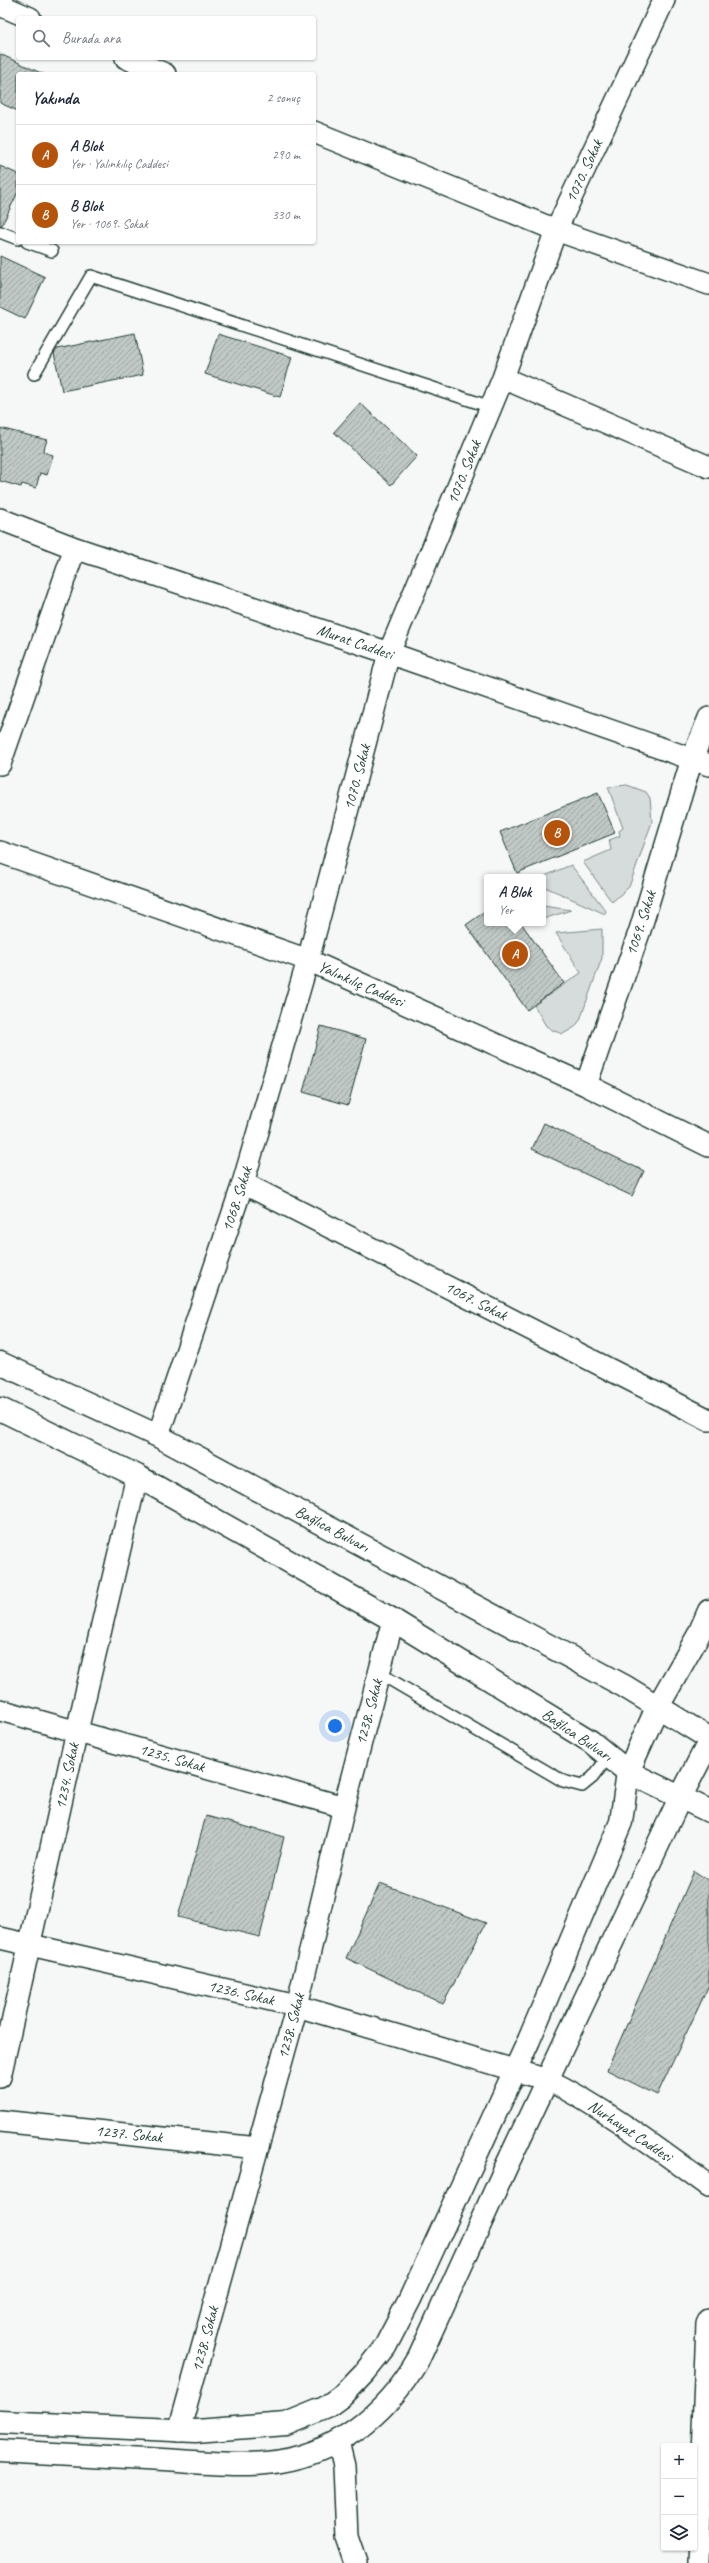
<!DOCTYPE html>
<html lang="tr">
<meta charset="utf-8">
<style>
body{margin:0;font-family:Caveat,sans-serif;background:#f6f6f7;color:#1f2937}
.controls{position:absolute;right:12px;bottom:12px;display:grid;overflow:hidden;border-radius:4px;box-shadow:0 1px 3px #0004}
.controls button{width:36px;height:36px;display:grid;place-items:center;padding:0;border:0;border-bottom:1px solid #e0e1e3;background:#fff;color:#1f2937;font:20px sans-serif}
.you{position:absolute;left:335px;top:1726px;width:14px;height:14px;margin:-10px;border:3px solid #fff;border-radius:50%;background:#1a73e8;box-shadow:0 0 0 6px #1a73e833}
.badge{display:grid;place-items:center;width:26px;height:26px;border-radius:50%;background:#b45309;color:#fff;font-size:13px;font-weight:700}
.pin{position:absolute;translate:-50% -50%;border:2px solid #fff;box-shadow:0 1px 4px #0006}
.popup{position:absolute;left:484px;top:874px;width:62px;height:52px;box-sizing:border-box;display:grid;place-content:center;border-radius:4px;background:#fff;filter:drop-shadow(0 1px 3px #0005);font-size:13px;white-space:nowrap;color:#747a83}
.popup b{font-size:15px;color:#1f2937}
.popup::after{content:'';position:absolute;left:50%;top:100%;margin-left:-8px;border:8px solid transparent;border-top-color:#fff}
.list{margin:0;padding:0;list-style:none}
h2{display:flex;justify-content:space-between;align-items:center;height:52px;margin:0;padding:0 16px;font-size:17px}
h2 small{font-size:13px;font-weight:400;color:#747a83}
.list li{display:grid;grid-template-columns:26px 1fr auto;gap:12px;align-items:center;box-sizing:border-box;height:60px;padding:0 16px;border-top:1px solid #e0e1e3}
.list b{display:block;font-size:15px;white-space:nowrap}
.list p{margin:0;font-size:13px;white-space:nowrap;color:#747a83}
.list em{font-size:13px;font-style:normal;color:#747a83}
.icon{flex:none;width:22px;height:22px;fill:none;stroke:currentColor;stroke-width:2;stroke-linecap:round;stroke-linejoin:round}
.map{position:relative;flex:none;width:709px;height:2563px;overflow:hidden}
.search{position:absolute;background:#fff;box-shadow:0 1px 3px #0004;left:16px;top:16px;width:300px;height:44px;display:flex;align-items:center;gap:10px;box-sizing:border-box;padding:0 14px;border-radius:4px;color:#747a83;font-size:15px}
.panel{position:absolute;background:#fff;box-shadow:0 1px 3px #0004;left:16px;top:72px;width:300px;height:172px;border-radius:4px}
.map>svg:first-child{display:block}
</style>
<div class="map">
<svg width="709" height="2563" viewBox="0 0 709 2563">
<defs>
<pattern id="building-hatch" width="6" height="6" patternUnits="userSpaceOnUse"><rect width="6" height="6" fill="#c0c9c6"/><path d="M-1 1l2-2M0 6l6-6M5 7l2-2" fill="none" stroke="#9ba4a2"/></pattern>
</defs>
<rect width="100%" height="100%" fill="#f6f7f7"/>
<filter id="ink" filterUnits="userSpaceOnUse"><feTurbulence type="fractalNoise" baseFrequency=".025" numOctaves="2"/><feDisplacementMap in="SourceGraphic" scale="8" xChannelSelector="R" yChannelSelector="G"/><feConvolveMatrix kernelMatrix="1 2 1 2 8 2 1 2 1" color-interpolation-filters="sRGB"/></filter>
<g filter="url(#ink)">
<path fill="#d6dcdb" stroke="#7a8c88" d="M627,785L646,792L650,798L652,822L629,887L612,902L583,862L611,850L609,840L620,836L619,831L623,828L608,787Z
M571,865L606,911L605,914L543,886L542,877Z
M543,906L571,910L543,919Z
M602,929V958L580,1020L575,1027L563,1034L554,1031L546,1026L534,1005L581,973L556,933Z"/>
<path fill="url(#building-hatch)" stroke="#1f3d34" d="M0,54L43,74H18V111L0,103Z
M0,166L18,174V192L2,225H0Z
M0,256L45,277L25,319L0,307Z
M135,333L143,375L62,391L54,353L57,349Z
M218,334L292,357L280,397L205,374Z
M360,403L417,456L391,485L334,432Z
M0,428L47,440L43,452L53,455L47,475L40,473L36,488L22,484L21,487L0,481Z
M598,793L615,833L517,873L500,832Z
M487,910V923H521L564,983L527,1010L466,925Z
M321,1026L366,1039L348,1105L303,1092Z
M544,1123L644,1171L632,1196L532,1149Z
M206,1816L284,1837L260,1937L178,1917Z
M694,1871L709,1881V1985L657,2095L607,2070Z
M380,1883L486,1923L443,2004L346,1958Z"/>
<g fill="none" stroke-linecap="round" stroke-linejoin="round">
<g stroke="#1f3d34" stroke-width="14">
<path id="lane" d="M0,232L18,239
M27,242L52,251
M34,374L91,276L491,407
M379,1673L563,1781L582,1786L593,1777L609,1756"/>
</g>
<g stroke="#1f3d34" stroke-width="24">
<path id="street" d="M0,5L30,18
M126,58L165,74
M314,132L556,230L709,284
M503,378L709,467
M0,519L75,548L389,653L709,765
M0,764L75,548
M0,852L308,960L586,1085L709,1146
M586,1085L640,930L692,759L709,718
M243,1183L709,1420
M158,1436L243,1183L308,960L389,653L503,378L556,230L664,0
M0,1710L344,1807
M0,1938L297,2006L548,2080C605,2108 658,2149 709,2186
M0,2077L77,1731L137,1476
M0,2121L258,2148
M179,2431L297,2006L344,1807L393,1620
M338,2442L344,2466L347,2537L356,2563
M698,2563L707,2324L709,2320"/>
</g>
<g stroke="#1f3d34" stroke-width="25">
<path id="secondary" d="M657,1708L698,1636L709,1611
M0,2422L195,2431L286,2424L325,2408L343,2395L365,2372L385,2347L410,2299L529,2040L621,1822L628,1772
M0,2451C54,2454 109,2457 163,2460C197,2462 233,2466 266,2463C334,2457 386,2415 419,2358L506,2167L680,1798"/>
</g>
<g stroke="#1f3d34" stroke-width="25">
<path id="primary" d="M0,1363L158,1436L624,1686L709,1738
M0,1409L137,1476L393,1620L590,1741L628,1772L709,1811
M628,1772L657,1708
M680,1798L709,1742"/>
</g>
<use href="#lane" stroke="#fff" stroke-width="11"/>
<use href="#street" stroke="#fff" stroke-width="21"/>
<use href="#secondary" stroke="#fff" stroke-width="22"/>
<use href="#primary" stroke="#fff" stroke-width="22"/>
</g>
</g>
<g text-anchor="middle" dominant-baseline="central" stroke-width="3.5" stroke-linejoin="round" paint-order="stroke">
<g font-size="16" fill="#1f3d34" stroke="#fff">
<text transform="translate(584 171) rotate(-65)">1070. Sokak</text>
<text transform="translate(464 472) rotate(-68)">1070. Sokak</text>
<text transform="translate(355 642) rotate(19)">Murat Caddesi</text>
<text transform="translate(357 777) rotate(-75)">1070. Sokak</text>
<text transform="translate(641 923) rotate(-72)">1069. Sokak</text>
<text transform="translate(361 984) rotate(24)">Yalınkılıç Caddesi</text>
<text transform="translate(237 1199) rotate(-72)">1068. Sokak</text>
<text transform="translate(476 1301) rotate(27)">1067. Sokak</text>
<text transform="translate(332 1529) rotate(28)">Bağlıca Bulvarı</text>
<text transform="translate(369 1712) rotate(-75)">1238. Sokak</text>
<text transform="translate(577 1735) rotate(34)">Bağlıca Bulvarı</text>
<text transform="translate(172 1758) rotate(16)">1235. Sokak</text>
<text transform="translate(67 1776) rotate(-78)">1234. Sokak</text>
<text transform="translate(241 1993) rotate(13)">1236. Sokak</text>
<text transform="translate(291 2026) rotate(-75)">1238. Sokak</text>
<text transform="translate(630 2131) rotate(34)">Nurhayat Caddesi</text>
<text transform="translate(129 2134) rotate(6)">1237. Sokak</text>
<text transform="translate(205 2339) rotate(-75)">1238. Sokak</text>
</g>
</g>
</svg>
<div class="controls">
<button>+</button>
<button>−</button>
<button><svg class="icon" aria-label="layers" viewBox="0 0 24 24"><path d="M12 4l9 5-9 5-9-5zM3 14l9 5 9-5"/></svg></button>
</div>
<div class="you"></div>
<div class="pin badge" style="left:515px;top:954px">A</div>
<div class="popup"><b>A Blok</b>Yer</div>
<div class="pin badge" style="left:557px;top:833px">B</div>
<div class="search"><svg class="icon" aria-label="search" viewBox="0 0 24 24"><circle cx="10" cy="10" r="6"/><path d="M15 15l6 6"/></svg>Burada ara</div>
<section class="panel">
<h2>Yakında<small>2 sonuç</small></h2>
<ul class="list">
<li><span class="badge">A</span><div><b>A Blok</b><p>Yer · Yalınkılıç Caddesi</p></div><em>290 m</em></li>
<li><span class="badge">B</span><div><b>B Blok</b><p>Yer · 1069. Sokak</p></div><em>330 m</em></li>
</ul>
</section>
</div>
